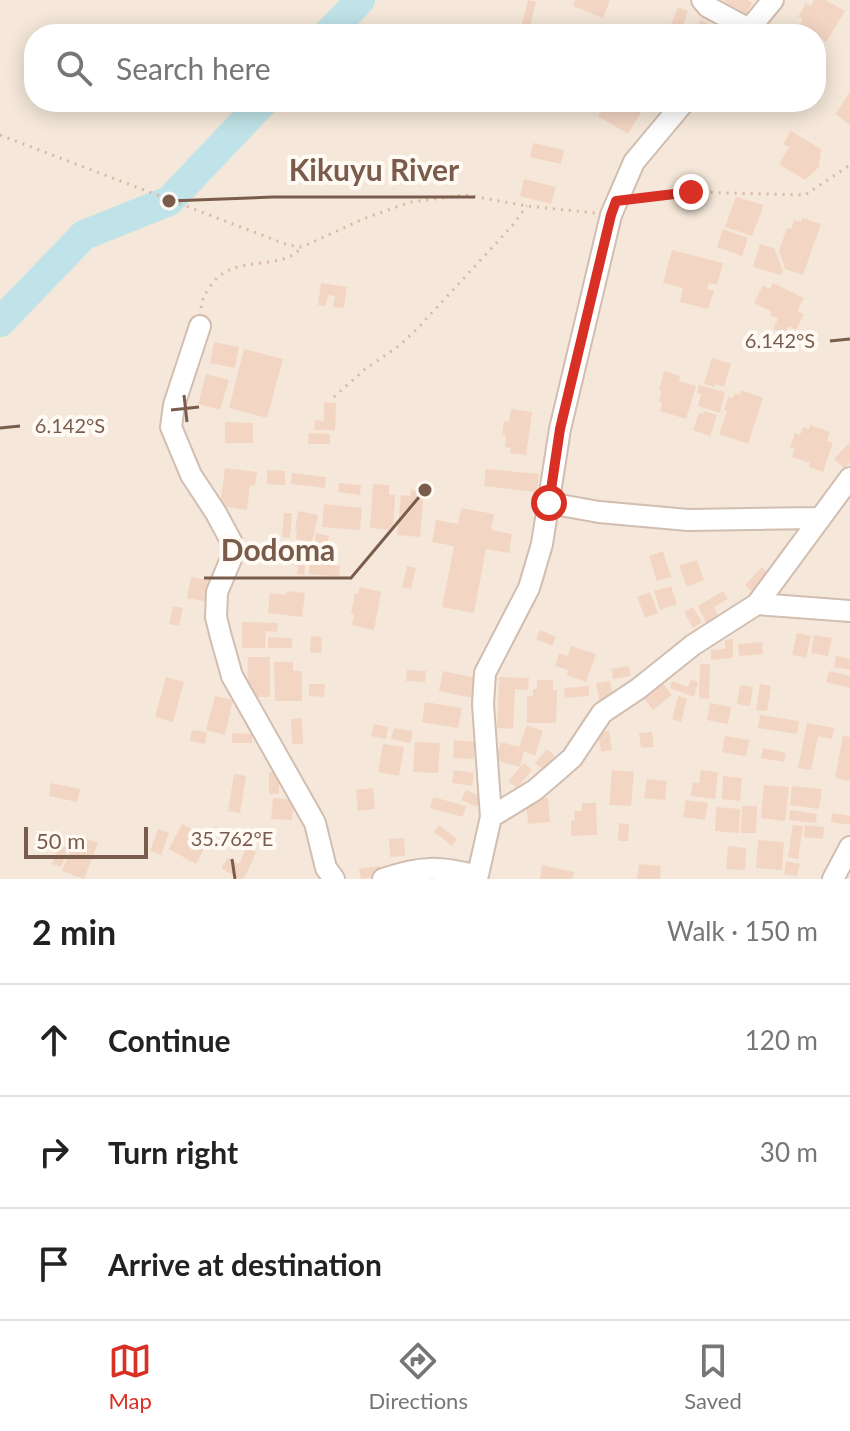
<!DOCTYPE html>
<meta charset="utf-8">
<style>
body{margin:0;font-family:Lato,sans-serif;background:#f6f6f6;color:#222}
.scale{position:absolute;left:24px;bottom:20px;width:124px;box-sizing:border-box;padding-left:8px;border:4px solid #7a5c4d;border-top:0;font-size:22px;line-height:28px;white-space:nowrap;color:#7a5c4d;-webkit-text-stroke:6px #fffaf3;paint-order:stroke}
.stop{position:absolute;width:24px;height:24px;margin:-18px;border:6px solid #d93025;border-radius:50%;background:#fff}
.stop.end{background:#d93025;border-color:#fff;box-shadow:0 2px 8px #0008}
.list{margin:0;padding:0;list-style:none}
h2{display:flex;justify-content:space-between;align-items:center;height:104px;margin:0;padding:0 32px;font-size:34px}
h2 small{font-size:26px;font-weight:400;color:#767676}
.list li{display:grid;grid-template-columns:52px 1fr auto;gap:24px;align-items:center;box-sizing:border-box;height:112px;padding:0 32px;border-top:2px solid #e0e0e0}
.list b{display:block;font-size:30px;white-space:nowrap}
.list em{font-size:26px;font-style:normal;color:#767676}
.icon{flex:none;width:44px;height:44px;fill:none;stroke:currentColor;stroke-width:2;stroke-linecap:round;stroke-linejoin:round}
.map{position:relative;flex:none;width:850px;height:879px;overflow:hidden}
.search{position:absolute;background:#fff;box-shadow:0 4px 20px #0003;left:24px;right:24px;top:24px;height:88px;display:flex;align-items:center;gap:20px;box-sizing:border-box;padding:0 28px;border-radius:32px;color:#767676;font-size:30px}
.sheet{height:440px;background:#fff}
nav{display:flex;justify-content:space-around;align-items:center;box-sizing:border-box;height:112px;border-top:2px solid #e0e0e0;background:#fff;font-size:22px;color:#767676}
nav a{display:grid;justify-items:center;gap:4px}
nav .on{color:#d93025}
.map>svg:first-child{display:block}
</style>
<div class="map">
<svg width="850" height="879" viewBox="0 0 850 879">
<rect width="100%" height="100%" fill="#fdf6ec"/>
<path fill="#f5e8da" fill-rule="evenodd" d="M0,0H850V879H0ZM34,34H816V102H34Z"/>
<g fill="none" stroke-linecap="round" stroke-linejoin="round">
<path stroke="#bfe3e8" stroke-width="30" d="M328,34L360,0
M0,322L84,235L169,201L263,102"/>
</g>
<path fill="#f3d5c3" d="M528,0L536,2L529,30L521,28Z
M575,0H610L603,18L573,6Z
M725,0H748L752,3L746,14L724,2Z
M814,0H825L845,11L826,42L799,26L803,19L798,17L806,3L811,6Z
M678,7L688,11L680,34H667Z
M701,20L727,34H693Z
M850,92V125L835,114Z
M587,102H647L628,134L598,116L601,110Z
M791,131L821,149L819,167L805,180L779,164L789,147L783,144Z
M533,143L564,150L561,164L530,157Z
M524,179L556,187L551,204L520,196Z
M736,197L764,205L752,236L725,227Z
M802,218L821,224L803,275L785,269L779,251L787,228L791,229L794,220L801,222Z
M723,229L748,238L742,256L717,247Z
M760,244L774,248L783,270L781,275L753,267Z
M672,250L723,263L717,285L709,283L707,289L714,291L708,309L680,302L683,288L663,283Z
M321,283L347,287L344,308L333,307L335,296L328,295L326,306L318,305Z
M773,283L804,298L797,311L804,314L796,330L789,326L785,334L773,329L778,319L770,315L771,311L754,303L763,285L770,289Z
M214,342L239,347L235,368L210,363Z
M244,349L283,359L267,418L229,408Z
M712,358L731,364L724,387L715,384V387L704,384Z
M664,371L680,376L679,381L696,386L686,419L660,411L662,403L659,401L662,391L659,390Z
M206,374L229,380L220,410L198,404Z
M699,385L725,392L720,413L698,406L701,394L697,393Z
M741,390L763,398L748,444L719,434L727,411L724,410L728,397L733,398L735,393L740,395Z
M324,402L336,403L335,430H314L315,420L324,421Z
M511,409L532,412L526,455L510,453L511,448L505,447L506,436L502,435L504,421L509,422Z
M704,411L717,415L710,436L693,430L699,413L703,414Z
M225,422L253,423V443H225Z
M810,425L830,432L827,441L833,443L823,472L809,467L810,463L792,457L795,448L790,447L795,433L800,435L803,427L809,429Z
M309,433L330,434V444H308Z
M850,442V462L844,468L834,459Z
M225,468L257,472L255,486L250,485L247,510L220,506Z
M486,469L539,474L537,492L484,486Z
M267,470L285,471V485L267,484Z
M292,473L326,477L325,488L291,484Z
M339,483L361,485L360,495L338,492Z
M373,484L389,485V495H395L393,530L370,528Z
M411,490L424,491L420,537L397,535L401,495L410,496Z
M324,504L362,508L360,530L322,527Z
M461,508L494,514L491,530L512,534L509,553L486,549L474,613L442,607L454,546L432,542L436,520L458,524Z
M298,511L318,515L312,542L296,539L297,531H295Z
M284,513H292L290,538L282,537Z
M316,533L329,536L327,548L314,546Z
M300,545L308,546L304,575L297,574L298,566L288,564L289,552L299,554Z
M311,548L325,550L323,564L340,566L339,577L309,574Z
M663,551L671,577L657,581L649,556Z
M697,560L704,580L687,587L679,566Z
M407,566L416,568L411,589L402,587Z
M762,567L768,573L763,578L767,583L755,595L745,585Z
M191,577L213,581L209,602L187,598Z
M671,586L677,604L660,610L654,591Z
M360,587L381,592L374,630L352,625L354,615L351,614L355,593L358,594Z
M287,591L305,593L302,617L268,613L270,593L286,595Z
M723,591L728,599L714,607L718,616L706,623L698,606Z
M650,592L658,613L645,618L637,597Z
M173,606L183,608L179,626L169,624Z
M693,607L702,622L693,628L684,612Z
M242,622L278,623L277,632L266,631L265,648H242Z
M540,630L556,637L552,646L536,639Z
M797,633L811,636L806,658L792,655Z
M814,635L832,638L828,656L811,653Z
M311,636L322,637L321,653L310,652Z
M268,637L292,638V648H268Z
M733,639V658L711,660V650L725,649V640Z
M762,642L763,654L739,656L738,644Z
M571,646L596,654L586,682L567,675L568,670L555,666L559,653L568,656Z
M836,656L850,659V670L834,667Z
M248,657H270V697H247Z
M274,662H293V671H302V701H275Z
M700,664H710L709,699L699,698Z
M629,666L631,676L613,679L611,669Z
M407,670L426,671L425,682L406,681Z
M443,671L476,678L472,698L439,691Z
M829,671L850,676V688L826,682Z
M166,677L184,682L173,722L155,717Z
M499,677L529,678L528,690L515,689L513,729L497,728Z
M691,679L698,683L694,697L670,688L672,681L688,687Z
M537,680H553V690H557L556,723H527V696H533V689H537Z
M610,681L614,701L600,704L596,683Z
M661,681L672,695L653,710L642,696Z
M309,684H325L324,697L309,696Z
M760,684L771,686L767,711L756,710Z
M740,685L753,687L750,706L737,704Z
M589,686V696L565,698L564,688Z
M215,696L233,700L225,735L206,730Z
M678,696L687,699L681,722L672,719Z
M425,702L462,708L458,728L422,722Z
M710,703L731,707L728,724L707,720Z
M760,715L799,721L797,734L758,728Z
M302,718L303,744H292L291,719Z
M807,723L834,728L832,739L818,736L811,770L798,768Z
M374,724L388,727L386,739L371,736Z
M527,725L543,731L535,756L524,751L520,767L495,760L501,742L519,747Z
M394,728L413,731L410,743L391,739Z
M192,730L207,732L205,744L190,741Z
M609,731L612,750L601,752L598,732Z
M652,732L654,747L641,748L639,733Z
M232,733L252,734V743H232Z
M725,736L749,740L746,756L722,752Z
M843,736L850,737V781L835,778Z
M454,740L475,742L474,759L453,758Z
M415,742L440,743L438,773L413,772Z
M383,744L404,747L399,776L378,772Z
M763,748L786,753L784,762L761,758Z
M547,749L555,756L543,769L535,763Z
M524,763L532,770L517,788L508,781Z
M454,770L474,773L472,786L452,783Z
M612,770L634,772L631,806L609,805Z
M701,770L718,772L715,799L691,796L693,782L699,783Z
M269,772H279V794H269Z
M234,774L246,776L240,813L228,811Z
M723,776L742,778L740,801L722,799Z
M647,779L667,781L665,800L644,798Z
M51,783L80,789L77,802L49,796Z
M764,785L789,787L785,821L761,818Z
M792,786L822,789L819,809L790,805Z
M373,788L375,809L358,811L356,790Z
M466,790L482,797L477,807L461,800Z
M433,797L466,806L463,817L430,808Z
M273,798L294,800L292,820L271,819Z
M548,798L550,822L528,824L526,800Z
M686,800L708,803L705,820L683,817Z
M582,803H596L597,835L571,836V821L575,820L574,811H582Z
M742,806H757L756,833H741Z
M716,807L740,809L739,833L715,831Z
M790,810L817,814L816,823L789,820Z
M832,813L850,816V825L831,822Z
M619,823L629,824L628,841H618Z
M182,824L209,839L196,864L169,849Z
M439,825L457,839L452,846L434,832Z
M793,825L803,826L798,859L788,857Z
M805,825L824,827L823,839L804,837Z
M158,829L169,833L161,855L150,851Z
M77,835L98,843L84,879L62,871Z
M404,838L405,856L390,857L389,839Z
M758,840L784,842L782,870L756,868Z
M59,845L68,848L61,867L52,864Z
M728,846L746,848L745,870L726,869Z
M246,848L256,852L247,873L242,879H239L221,868L228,858L239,864Z
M786,861L800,864L797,876L784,874Z
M639,864L661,866L660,879H637Z
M542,865L574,872L572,879H540Z
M380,866L381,876L361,879L359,869Z"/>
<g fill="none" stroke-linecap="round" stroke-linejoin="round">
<g stroke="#d1beb0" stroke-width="24">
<path id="street" d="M702,0L708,7L749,29
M745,34L773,0
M200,326L174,405L171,427L191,475L216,513L231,541V559L217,592L216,617L221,637L232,676L315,823L326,868L334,879
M549,503L599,512L688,520L819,518
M757,604L850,611
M491,817L535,790L572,758L602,713L638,689L693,645L757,604L850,478
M383,879C421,866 439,866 477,876
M477,879L491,817L483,704L485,673L529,588L542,544L560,429L611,215L634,162L684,102
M833,879L850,847"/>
</g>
<path stroke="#d9b8a5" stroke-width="3" stroke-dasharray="2 6" stroke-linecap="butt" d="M0,135L288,245L302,247L363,219L410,202L466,195L527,206L595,213
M639,198L691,192L805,195L850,165
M201,308C202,298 206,293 211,285C234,252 281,273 302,247
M334,397L364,370L400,345L417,329L512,226L527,206"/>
<use href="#street" stroke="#fff" stroke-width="20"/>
</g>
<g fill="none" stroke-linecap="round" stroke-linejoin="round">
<path stroke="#d93025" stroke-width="10" d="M549,503L560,429L611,215L616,201L691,192"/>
</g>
<path fill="none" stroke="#7a5c4d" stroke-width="3" d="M830,341L850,339M184,395L187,422M171,410L199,407M0,428L20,426M232,859L235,879"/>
<g font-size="20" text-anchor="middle" fill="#7a5c4d" stroke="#fffaf3" stroke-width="8" stroke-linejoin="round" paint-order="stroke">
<text x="780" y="348">6.142°S</text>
<text x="70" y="433">6.142°S</text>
<text x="232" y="846">35.762°E</text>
</g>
<path fill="none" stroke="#7a5c4d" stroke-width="3" d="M169 201L273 197H475M425 490L351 578H204"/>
<g fill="#7a5c4d" stroke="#fffaf3" stroke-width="3">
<circle cx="169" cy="201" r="8"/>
<circle cx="425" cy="490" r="8"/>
</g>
<g font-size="30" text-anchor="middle" font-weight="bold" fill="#7a5c4d" stroke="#fffaf3" stroke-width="8" stroke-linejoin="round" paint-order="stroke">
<text x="374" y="181">Kikuyu River</text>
<text x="278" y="561">Dodoma</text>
</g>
</svg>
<div class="scale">50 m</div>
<div class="stop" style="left:549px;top:503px"></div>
<div class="stop end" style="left:691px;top:192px"></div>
<div class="search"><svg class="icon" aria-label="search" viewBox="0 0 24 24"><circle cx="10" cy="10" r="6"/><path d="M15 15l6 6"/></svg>Search here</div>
</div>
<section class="sheet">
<h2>2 min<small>Walk · 150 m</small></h2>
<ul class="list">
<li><svg class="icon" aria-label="ahead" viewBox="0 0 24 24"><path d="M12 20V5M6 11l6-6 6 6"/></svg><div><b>Continue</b></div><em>120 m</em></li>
<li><svg class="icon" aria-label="right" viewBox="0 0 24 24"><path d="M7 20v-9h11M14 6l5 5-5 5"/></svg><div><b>Turn right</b></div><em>30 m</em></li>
<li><svg class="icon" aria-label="arrive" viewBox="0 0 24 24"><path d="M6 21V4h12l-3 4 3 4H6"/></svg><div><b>Arrive at destination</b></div></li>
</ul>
</section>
<nav>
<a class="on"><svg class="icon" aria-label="map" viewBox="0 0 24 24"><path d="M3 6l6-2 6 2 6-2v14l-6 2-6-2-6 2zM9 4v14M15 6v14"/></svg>Map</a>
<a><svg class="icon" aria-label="directions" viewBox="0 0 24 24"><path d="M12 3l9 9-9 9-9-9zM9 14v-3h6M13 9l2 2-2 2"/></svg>Directions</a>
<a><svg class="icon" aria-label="saved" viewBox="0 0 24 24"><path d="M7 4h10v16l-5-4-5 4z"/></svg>Saved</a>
</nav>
